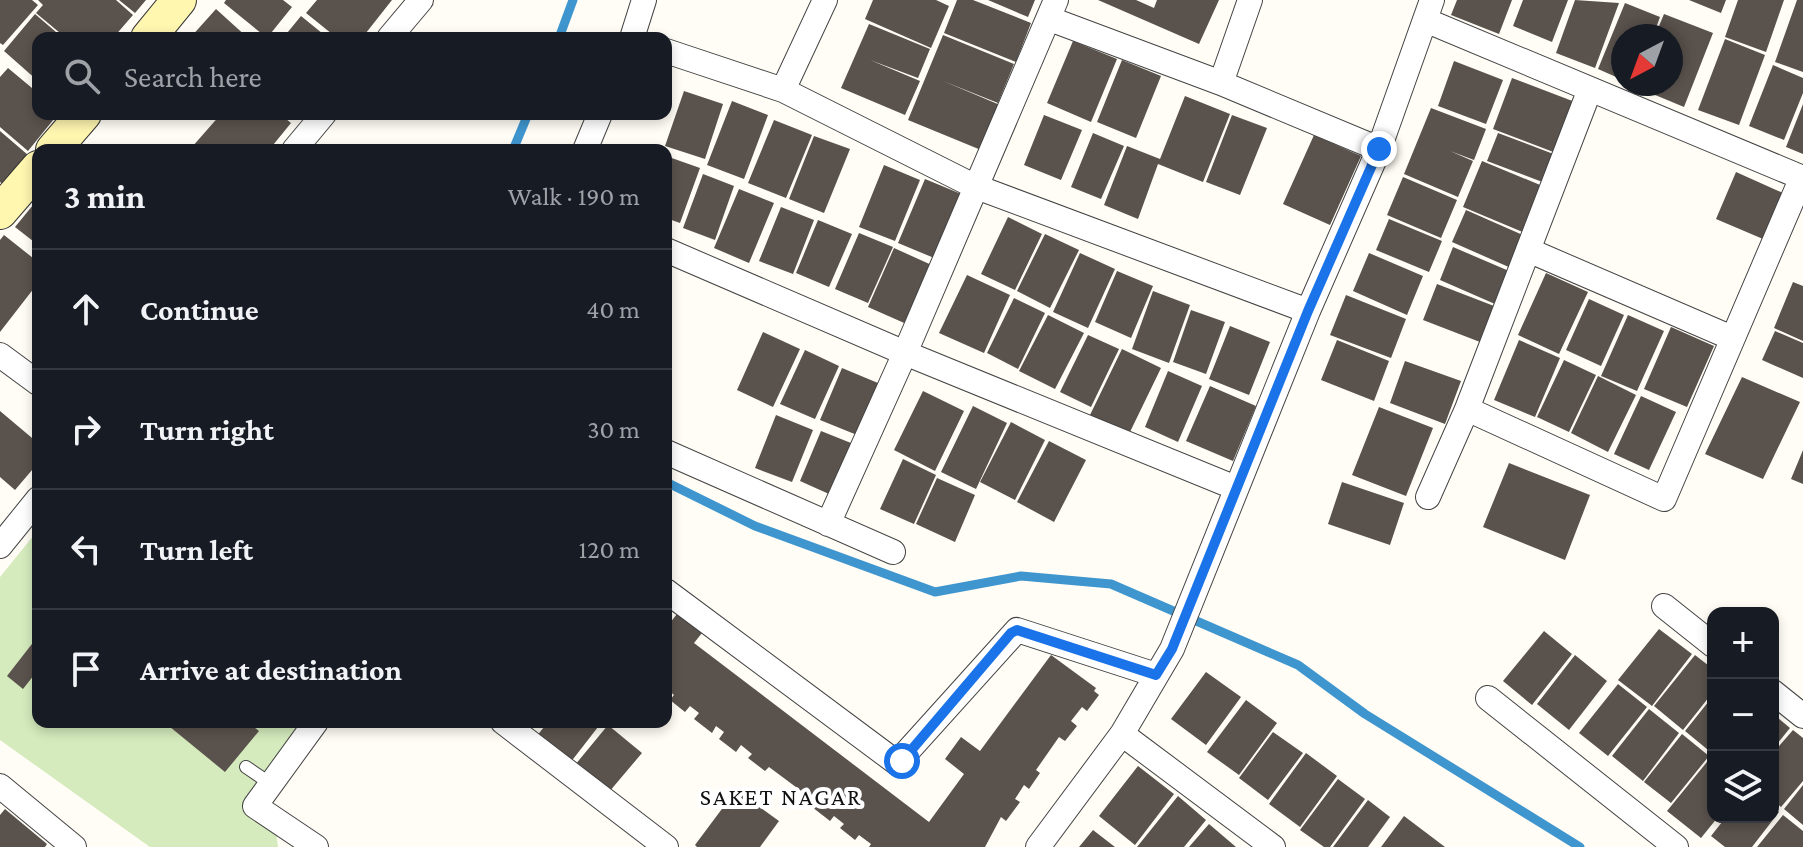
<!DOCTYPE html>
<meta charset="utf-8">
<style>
body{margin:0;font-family:"Crimson Pro",serif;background:#242831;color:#f1f3f6}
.controls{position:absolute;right:24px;bottom:24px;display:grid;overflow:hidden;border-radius:16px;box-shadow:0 4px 12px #0003}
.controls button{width:72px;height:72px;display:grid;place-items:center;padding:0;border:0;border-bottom:2px solid #363941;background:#171b24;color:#f1f3f6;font:40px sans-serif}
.compass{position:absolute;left:1611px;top:24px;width:72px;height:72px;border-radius:50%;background:#171b24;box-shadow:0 4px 12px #0003;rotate:221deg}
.stop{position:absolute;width:24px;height:24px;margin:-18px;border:6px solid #1a73e8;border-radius:50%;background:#fff}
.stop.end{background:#1a73e8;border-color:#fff;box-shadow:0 2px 8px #0008}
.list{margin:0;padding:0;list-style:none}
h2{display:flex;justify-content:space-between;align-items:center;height:104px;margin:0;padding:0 32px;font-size:34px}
h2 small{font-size:26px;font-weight:400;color:#9ea1a6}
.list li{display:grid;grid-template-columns:52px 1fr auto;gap:24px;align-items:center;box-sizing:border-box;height:120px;padding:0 32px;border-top:2px solid #363941}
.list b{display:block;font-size:30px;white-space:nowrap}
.list em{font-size:26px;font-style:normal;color:#9ea1a6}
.icon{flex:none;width:44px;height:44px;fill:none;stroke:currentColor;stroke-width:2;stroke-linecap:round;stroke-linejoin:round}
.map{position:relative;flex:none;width:1803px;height:847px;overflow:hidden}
.search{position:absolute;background:#171b24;box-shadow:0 4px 12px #0003;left:32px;top:32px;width:640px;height:88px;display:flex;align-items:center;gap:20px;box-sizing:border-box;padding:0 28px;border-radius:16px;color:#9ea1a6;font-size:30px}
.panel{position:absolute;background:#171b24;box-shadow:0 4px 12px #0003;left:32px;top:144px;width:640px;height:584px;border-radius:16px}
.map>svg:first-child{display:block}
</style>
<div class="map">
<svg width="1803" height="847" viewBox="0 0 1803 847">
<rect width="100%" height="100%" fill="#fffdf5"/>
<path fill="#d5ebbd" d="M38,530V722H322L272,796L278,847H150L0,740V577Z"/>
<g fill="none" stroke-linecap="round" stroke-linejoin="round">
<path stroke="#3f96cf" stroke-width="9" d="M559,38L573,0
M513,150L528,114
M666,482L755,526L935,592L1021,576L1111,584L1298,665L1365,714L1580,847"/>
</g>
<path fill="#5a524d" d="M0,0H32L38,5L3,45L0,43Z
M38,0H116L133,15L113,38H66L36,13L43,5Z
M119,0H146L135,13Z
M226,0H283L292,7L267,38L224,3Z
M317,0H392L362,38H337L306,13Z
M873,0H936L949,6L931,48L865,19Z
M957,0H973L1031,23L1016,62L944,33Z
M988,0H1035L1028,17Z
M1098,0H1136L1154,8L1157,0H1219L1199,44Z
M1457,0H1512L1499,34L1451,15Z
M1523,0H1568L1552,42L1513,26Z
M1575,0L1619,3L1595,68L1556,53Z
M1689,0H1726L1721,13Z
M1738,0H1784L1766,52L1725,37Z
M1797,0H1803V72L1775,62Z
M1625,3L1660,17L1653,36H1623V80L1598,69Z
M216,9L248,38H190Z
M35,14L63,38H38V81L4,51Z
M1664,14L1713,33L1684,107L1636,87L1637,84H1671V36H1655Z
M301,16L328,38H283Z
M869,24L930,49L918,78L870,60L920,81L905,115L841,88Z
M943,35L1014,64L998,103L943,81L1000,105L981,150L908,120Z
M1725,39L1765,55L1739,125L1698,110Z
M1073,41L1117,59L1091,122L1047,103Z
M1122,60L1161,76L1136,138L1097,122Z
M1454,61L1503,80L1486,124L1438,106Z
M1773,65L1803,78V93L1784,140L1749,126Z
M8,68L38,93V114H58L28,151L0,127V77Z
M1512,78L1575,102L1556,153L1493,129Z
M684,91L723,104L705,159L665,146Z
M1185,96L1230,114L1203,182L1158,164L1138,219L1104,205L1127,146L1160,159Z
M732,101L768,115L744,179L707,165Z
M1803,104V154L1786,147Z
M1431,108L1486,129L1474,160L1450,151L1473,161L1458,197L1404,174Z
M221,114H280L291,123L269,150H195L192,147Z
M1044,115L1082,130L1061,180L1024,165Z
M1232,115L1267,128L1240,195L1206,182Z
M774,120L812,135L786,198L748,183Z
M0,131L28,155L3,184L0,182Z
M1093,133L1124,146L1101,199L1071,187Z
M1498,133L1556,155L1545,183L1487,161Z
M1314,135L1361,156L1330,225L1283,204Z
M814,136L850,149L824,213L789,199Z
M666,156L700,168L680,223L666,218Z
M1482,161L1545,187L1525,233L1463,207Z
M884,165L920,180L895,241L859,227Z
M1736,172L1783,193L1763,239L1716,219Z
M703,174L734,186L715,240L683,228Z
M1403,177L1457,200L1441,238L1387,215Z
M925,179L966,196L939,260L898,243Z
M739,189L774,203L749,263L714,248Z
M38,199V245L15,227Z
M781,207L814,220L793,274L759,261Z
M1466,210L1525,236L1511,268L1452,242Z
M1008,217L1042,234L1015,290L981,274Z
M1389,219L1442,241L1429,272L1376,250Z
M818,220L852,234L829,287L796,273Z
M859,233L893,247L868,303L835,289Z
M1045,234L1079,250L1050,308L1017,291Z
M4,235L38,262V283L0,332V240Z
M1453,247L1509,271L1495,304L1440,280Z
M894,248L936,267L911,326L868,307Z
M1080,253L1115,269L1088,328L1053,312Z
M1369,253L1423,276L1407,315L1353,291Z
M1117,271L1153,286L1131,338L1095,322Z
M1546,273L1588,292L1559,354L1518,335Z
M967,275L1010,295L984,353L939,333Z
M1793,282L1803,286V341L1774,328Z
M1437,284L1494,306L1480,342L1423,320Z
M1153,291L1190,305L1169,363L1132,349Z
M1346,295L1406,319L1391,358L1330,335Z
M1014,298L1045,313L1018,369L987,353Z
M1589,299L1624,315L1601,366L1566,350Z
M1191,310L1225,322L1206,374L1173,362Z
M1048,315L1084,333L1055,389L1019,371Z
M1628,315L1664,331L1637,391L1601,376Z
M1230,326L1270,342L1249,395L1209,379Z
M1671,327L1714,346L1687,407L1644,389Z
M1775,331L1803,343V378L1762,360Z
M763,332L800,349L773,407L737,390Z
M1088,335L1119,349L1091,407L1060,392Z
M1337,340L1389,361L1374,401L1321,380Z
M1519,340L1560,358L1535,417L1494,400Z
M1122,349L1161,368L1129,434L1090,415Z
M805,350L839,366L815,419L780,404Z
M1564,360L1596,375L1569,432L1537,417Z
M1405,361L1461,381L1445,424L1390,403Z
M842,368L878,383L857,435L820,420Z
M1168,371L1202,386L1178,442L1145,427Z
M1598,376L1636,395L1608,452L1571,433Z
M1742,377L1800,402L1763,479L1705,454Z
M1210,386L1256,406L1233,461L1186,441Z
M923,391L964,411L935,471L894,450Z
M1641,396L1676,412L1649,470L1614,454Z
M973,406L1007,423L976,489L941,472Z
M1379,407L1433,428L1406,496L1352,475Z
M0,411L38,443V463L15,490L0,477Z
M776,415L813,430L792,482L755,468Z
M1011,422L1045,440L1015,500L980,482Z
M821,431L851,443L829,494L800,481Z
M1049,441L1086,460L1054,522L1017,502Z
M1803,450V484L1791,479Z
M903,459L936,475L914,524L880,509Z
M1509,463L1590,495L1565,560L1483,527Z
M937,478L975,495L955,542L916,524Z
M1342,482L1404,503L1390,545L1328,524Z
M681,609L706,628L694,643L929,822L964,774L945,759L961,737L980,751L1051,655L1096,688L1094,691L1099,695L1087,711L1082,707L1071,721L1077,726L1065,741L1059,737L1036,770L1040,773L1029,789L1024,785L1015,799L1020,802L1006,821L1001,817L985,847H869L871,844L859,835L855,840L840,828L844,824L834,816L830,821L812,807L816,802L769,767L765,771L748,758L752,754L741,745L736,752L719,739L724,732L716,726L712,733L694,719L699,713L690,706L685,712L670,700L674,695L666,688V621L669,624Z
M1659,629L1692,654L1652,706L1618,680Z
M1544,631L1572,654L1532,705L1503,681Z
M35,640L38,670L23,689L7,676Z
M1575,655L1607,681L1569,730L1537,704Z
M1695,655L1713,669V692L1683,730L1654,706Z
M1206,672L1241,697L1206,745L1171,719Z
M1618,684L1647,707L1608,756L1579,733Z
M1713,696V754L1685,731Z
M1246,700L1277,723L1239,775L1207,752Z
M1649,709L1679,733L1643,781L1612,756Z
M1773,714L1790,728L1773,749Z
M164,722H248L259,731L225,772Z
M548,722H592L598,727L570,763L536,737Z
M608,725L642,753L609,792L575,765Z
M1793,730L1803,738V781L1781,807L1773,800V753Z
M1273,732L1303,753L1268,800L1239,778Z
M1682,734L1709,756L1671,803L1644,782Z
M1306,753L1337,776L1300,827L1269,804Z
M1711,757L1713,817H1718L1701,838L1667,811Z
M1138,766L1174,794L1135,845L1099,816Z
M1338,779L1365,799L1330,847H1324L1300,830Z
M1803,785V825L1784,809Z
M736,790L779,821L760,847H697L695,845Z
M1178,796L1206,820L1184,847H1137Z
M1368,800L1390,817L1368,847H1333Z
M1773,806L1779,812L1752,847H1725L1711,836L1726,817H1773Z
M5,809L47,844L45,847H0V815Z
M1783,815L1803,831V847H1757Z
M1404,816L1445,847H1381Z
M1209,824L1236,847H1189Z
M1093,830L1115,847H1079Z"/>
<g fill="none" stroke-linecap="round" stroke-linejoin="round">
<g stroke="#444" stroke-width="14">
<path id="lane" d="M246,767L271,784"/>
</g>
<g stroke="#444" stroke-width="26">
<path id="street" d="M1050,19L1221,83L1250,0
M1425,20L1803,178
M389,38L421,0
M632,38L644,0
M666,51L783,90L974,186L1308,311
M1221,83L1379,149
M783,90L825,0
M294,150L324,114
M585,150L600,114
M666,250L905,353L1236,488
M1528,250L1732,338
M0,355L38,383
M1467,409L1664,499L1802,177
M666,452L893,552
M1428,497L1467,409L1590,89
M828,524L905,353L1056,0
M0,546L38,499
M666,591L897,763L1017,630L1156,675
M1664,606L1713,645
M1773,692L1803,716
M1488,698L1676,847
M316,722L255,806L316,847
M503,722L666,847
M1122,734L1273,847
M0,786L74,847
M1038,847L1122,734L1172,649L1308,311L1379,149L1432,0"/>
</g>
<g stroke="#333" stroke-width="36">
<path id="secondary" d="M148,38L179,0
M53,150L84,114
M0,212L38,168"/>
</g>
<use href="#lane" stroke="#fff" stroke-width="12"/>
<use href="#street" stroke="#fff" stroke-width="24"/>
<use href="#secondary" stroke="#fff6b0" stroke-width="34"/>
</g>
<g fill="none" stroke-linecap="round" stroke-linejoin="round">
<path stroke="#1a73e8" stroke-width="10" d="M902,761L1011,633L1017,630L1156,675L1172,649L1308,311L1379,149"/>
</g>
<g text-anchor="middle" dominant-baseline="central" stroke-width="8" stroke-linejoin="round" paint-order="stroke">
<g font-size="24" letter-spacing="2" fill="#111" stroke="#fff">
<text x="781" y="796">SAKET NAGAR</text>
</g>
</g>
</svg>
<div class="controls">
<button>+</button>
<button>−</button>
<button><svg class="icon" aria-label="layers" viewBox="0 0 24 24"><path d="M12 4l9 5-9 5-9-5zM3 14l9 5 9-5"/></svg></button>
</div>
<svg class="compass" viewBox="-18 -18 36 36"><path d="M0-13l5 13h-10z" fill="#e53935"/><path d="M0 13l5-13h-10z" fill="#9ea1a6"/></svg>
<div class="stop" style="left:902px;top:761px"></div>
<div class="stop end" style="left:1379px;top:149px"></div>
<div class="search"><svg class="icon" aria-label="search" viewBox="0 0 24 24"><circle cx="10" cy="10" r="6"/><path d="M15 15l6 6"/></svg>Search here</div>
<section class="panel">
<h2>3 min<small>Walk · 190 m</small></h2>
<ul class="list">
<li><svg class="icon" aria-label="ahead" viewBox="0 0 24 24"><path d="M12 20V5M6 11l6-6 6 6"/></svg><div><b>Continue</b></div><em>40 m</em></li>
<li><svg class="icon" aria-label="right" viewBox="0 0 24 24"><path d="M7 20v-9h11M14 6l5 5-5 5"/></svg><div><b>Turn right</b></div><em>30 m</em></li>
<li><svg class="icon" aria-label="left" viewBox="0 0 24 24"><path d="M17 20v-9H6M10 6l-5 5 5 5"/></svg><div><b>Turn left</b></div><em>120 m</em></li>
<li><svg class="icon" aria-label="arrive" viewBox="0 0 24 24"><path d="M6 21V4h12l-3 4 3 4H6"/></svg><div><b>Arrive at destination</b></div></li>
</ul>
</section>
</div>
